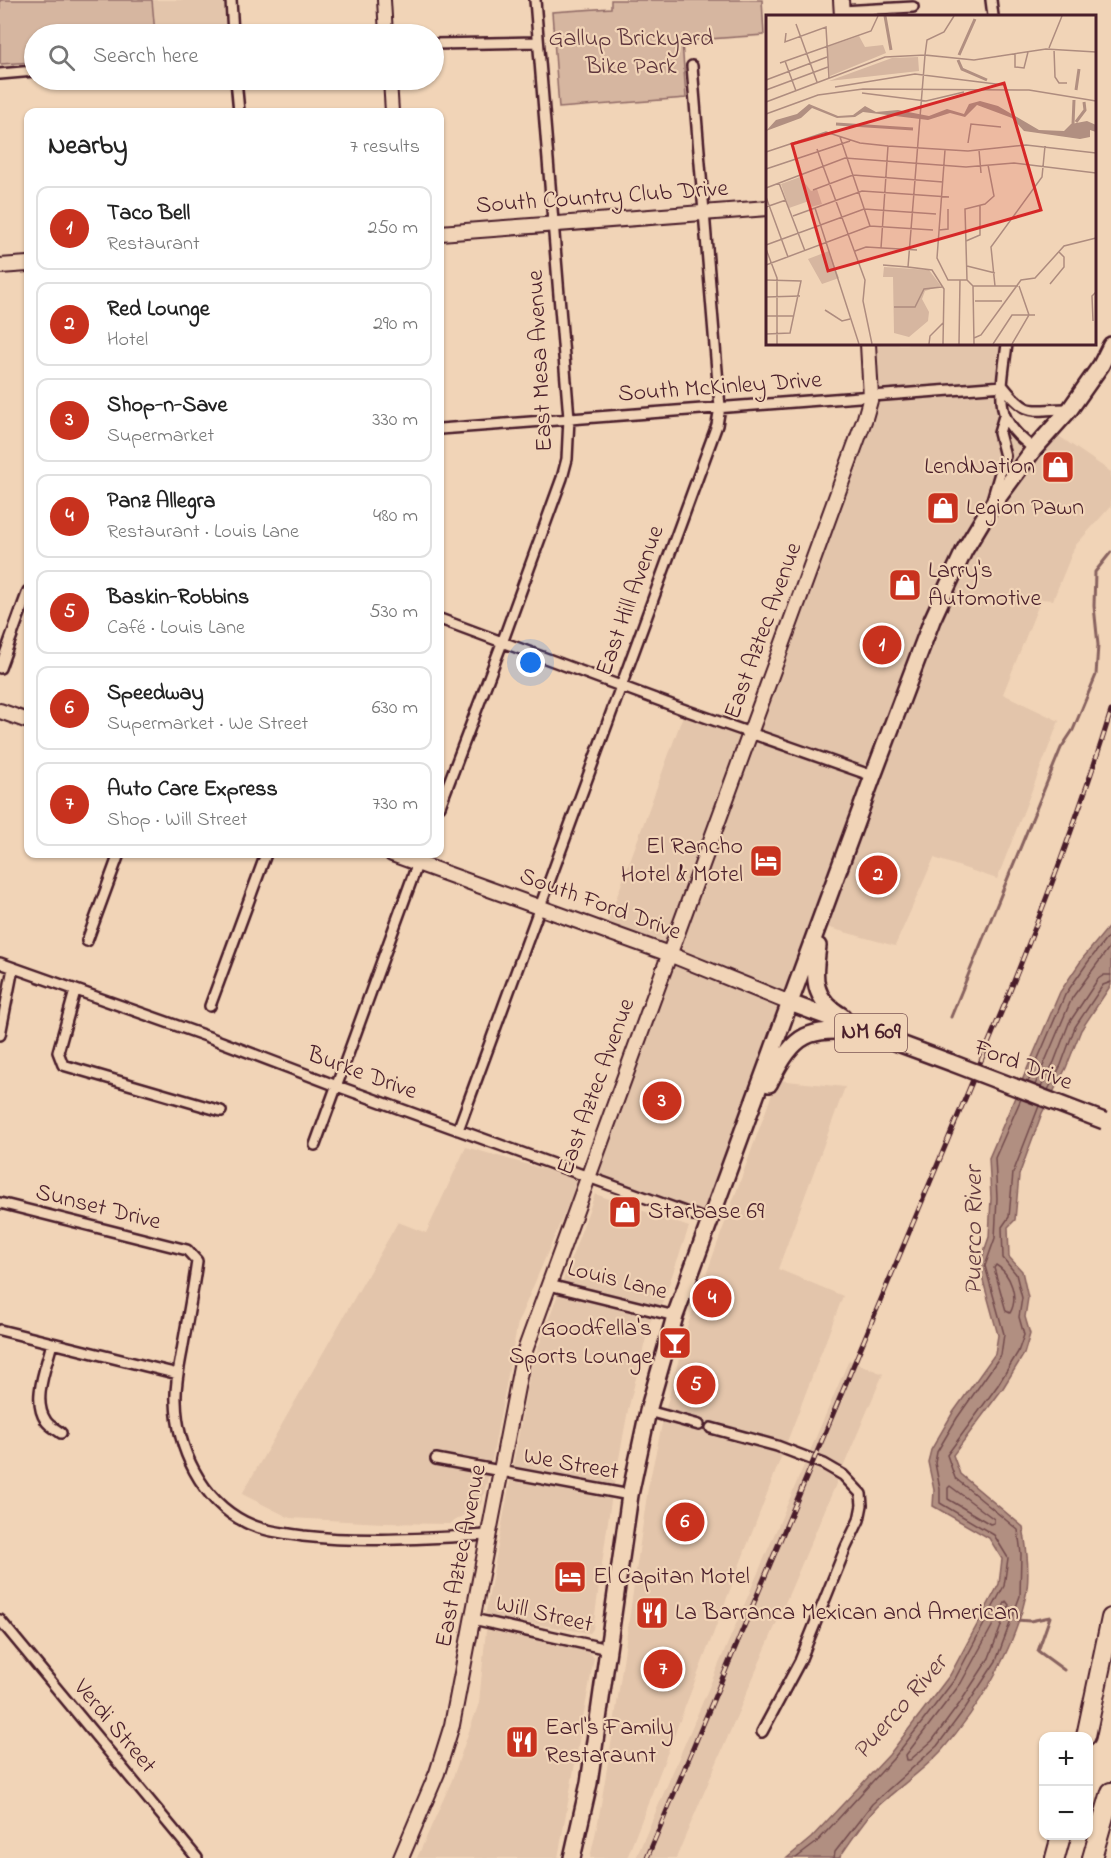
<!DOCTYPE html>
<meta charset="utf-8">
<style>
body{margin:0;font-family:"Indie Flower",sans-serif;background:#f2f2f2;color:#222}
.controls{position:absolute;right:18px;bottom:18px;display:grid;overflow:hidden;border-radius:12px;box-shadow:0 2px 4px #0004}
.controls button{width:54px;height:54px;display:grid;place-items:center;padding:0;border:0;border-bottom:2px solid #e0e0e0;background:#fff;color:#222;font:30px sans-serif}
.you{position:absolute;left:531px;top:663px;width:21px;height:21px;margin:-15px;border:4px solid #fff;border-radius:50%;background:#1a73e8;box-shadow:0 0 0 9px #1a73e833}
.badge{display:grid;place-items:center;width:39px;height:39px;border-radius:50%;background:#c8321e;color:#fff;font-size:20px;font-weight:700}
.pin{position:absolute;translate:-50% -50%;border:3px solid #fff;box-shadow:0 2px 6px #0006}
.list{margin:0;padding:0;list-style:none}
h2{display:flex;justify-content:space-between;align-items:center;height:78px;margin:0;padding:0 24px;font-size:26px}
h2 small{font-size:20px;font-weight:400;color:#767676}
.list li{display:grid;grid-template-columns:39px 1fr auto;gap:18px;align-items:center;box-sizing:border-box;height:84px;margin:0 12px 12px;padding:0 12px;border:2px solid #e0e0e0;border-radius:12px}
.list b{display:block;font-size:22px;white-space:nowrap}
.list p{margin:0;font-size:20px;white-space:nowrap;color:#767676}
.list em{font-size:20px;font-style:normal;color:#767676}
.icon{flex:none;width:33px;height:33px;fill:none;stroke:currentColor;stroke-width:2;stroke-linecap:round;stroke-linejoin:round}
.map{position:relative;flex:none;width:1111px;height:1858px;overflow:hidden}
.search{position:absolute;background:#fff;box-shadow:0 2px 4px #0004;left:24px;top:24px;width:420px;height:66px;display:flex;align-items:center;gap:15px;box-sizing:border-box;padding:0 21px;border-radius:33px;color:#767676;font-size:22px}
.panel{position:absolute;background:#fff;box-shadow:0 2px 4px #0004;left:24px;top:108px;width:420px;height:750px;border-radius:12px}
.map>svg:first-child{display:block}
</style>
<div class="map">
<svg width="1111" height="1858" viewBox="0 0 1111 1858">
<rect width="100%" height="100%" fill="#f1d4b7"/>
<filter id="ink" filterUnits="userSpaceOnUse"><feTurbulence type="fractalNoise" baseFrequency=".0167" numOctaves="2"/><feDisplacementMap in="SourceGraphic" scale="12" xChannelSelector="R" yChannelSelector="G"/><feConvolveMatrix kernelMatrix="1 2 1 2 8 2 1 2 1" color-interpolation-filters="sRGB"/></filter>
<g filter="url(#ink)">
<path fill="#e3c5ab" d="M0,0H231L233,34H34V71L0,74Z
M868,344H1007L1004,416L1034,448L1050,430L1111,472V506L1075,546L1053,600L1041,599L1003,694L1059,721L997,879L934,858L895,946L819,925L710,1221L588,1177L669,955L604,932L685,710L750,733L865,418Z
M777,1080L845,1087L778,1269L843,1296L627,1858H590L598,1822L612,1738L648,1488L663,1420L687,1327Z
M466,1147L579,1179L518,1322L490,1470L481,1504L450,1524L383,1523L290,1518L242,1494L398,1222L426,1233Z
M595,1194L689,1227L662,1304L650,1322L628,1410L610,1507L593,1629L590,1633L485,1616L531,1367Z
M849,1360L883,1374L676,1858H636Z
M486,1630L587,1649L594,1658L558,1858H417L452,1780L479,1703Z"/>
<path fill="#d6b6a0" stroke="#906a66" stroke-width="1.5" d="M0,0H152L155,34H34V62L0,64Z
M611,0H762L764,35L682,41L686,98L559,108L552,12L611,8Z"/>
<path fill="#b18f81" stroke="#88625f" stroke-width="1.5" d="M1111,924V985L1081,1030L1066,1068L1042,1113L1019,1175L1015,1220L1008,1227L1009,1257L1022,1271L1028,1298L1025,1317L1030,1334L1024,1354L1003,1388L953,1455L960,1474L1023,1527C1027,1549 1031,1577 1025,1599C1013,1652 978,1709 942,1750C923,1771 898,1787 877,1807C863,1822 851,1841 839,1858H787L811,1838L889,1755L950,1675L999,1584L1002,1559L989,1538L933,1506L934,1490L928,1462L931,1450L952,1414L995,1354L998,1335L979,1266L989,1237L991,1198L989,1158L1060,992L1083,958Z"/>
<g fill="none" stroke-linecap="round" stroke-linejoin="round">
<path stroke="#734c4d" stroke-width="1.5" d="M1028,1082L1065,995L1088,962L1111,933
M1035,1085L1072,998L1111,945
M1041,1087L1054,1062L1069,1023L1098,979L1104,975H1111
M1048,1090L1061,1065L1075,1027L1103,985L1111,982
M996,1265C1011,1274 1019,1298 1010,1313L1006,1311L994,1268Z
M950,1486L994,1519V1523L990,1524L948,1499V1488Z
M1006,1601L1009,1605L989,1658L960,1703L932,1741L910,1760H907L906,1755L961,1683Z
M796,1858L816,1843L893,1759L923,1721L955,1679L1004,1586L1008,1558L994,1535L940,1503V1489L935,1463L937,1452L957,1418L1001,1355L1004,1334L985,1266L995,1238L997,1198L995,1158L1021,1099
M834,1858L835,1852L872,1804L937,1746L966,1707L996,1661L1020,1596L1021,1554L1018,1530L955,1478L947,1455L998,1385L1018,1352L1024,1335L1019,1317L1022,1298L1016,1274L1003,1258L1002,1227L1009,1217L1013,1173L1039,1106"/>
<path stroke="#88625f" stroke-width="3" d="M951,1017L1061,748L1073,730L1096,675L1098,645L1094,606L1095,572L1111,552
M1016,1620L1030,1621L1050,1617L1038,1651L1064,1670"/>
<g stroke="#4a1f2b" stroke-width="14">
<path id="minor" d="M231,0L233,34
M991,0L993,16
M842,11L913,7
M434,44L537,42
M0,74L34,71
M236,80L239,112
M1007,344C1005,362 997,401 1006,418C1012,431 1023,440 1034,449
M1003,386C1030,420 1032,408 1070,409
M440,429L1003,386
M992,500L1005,456L999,433L1004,416
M440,619L685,710L873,776
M0,668L28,591
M440,806L502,643L562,478L567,459L569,418L535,0
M87,941L119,854
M0,963L206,1036L337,1086L710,1221
M75,991L58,1052L63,1065L221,1111
M210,1006L266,854
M0,1035L13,968
M458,1130L717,425L720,407L692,66
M315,1145L421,854
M0,1203L187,1250L197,1261C193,1291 187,1321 182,1351C179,1367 175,1385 176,1401C177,1448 201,1500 245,1522C262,1531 284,1533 303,1536C365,1543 427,1538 489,1535
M549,1285L675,1316
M0,1330L178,1374
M52,1343C47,1365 31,1400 46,1421C49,1426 56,1429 61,1433
M648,1411L699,1425
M711,1428L777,1446L824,1464L843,1475L861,1494L862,1505L859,1520L846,1547L800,1661L762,1732
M436,1459L630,1495
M473,1619L608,1649
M0,1620L197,1858"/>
</g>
<g stroke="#4a1f2b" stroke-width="16">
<path id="tertiary" d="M384,0L386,34
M390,80L392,112"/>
</g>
<g stroke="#4a1f2b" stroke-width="18">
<path id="secondary" d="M841,0L842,16
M440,233L768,208
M0,266L28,264
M0,711L28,721
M392,854L669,954L790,1003
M401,1858L437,1773L452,1725L523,1356L865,418L871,397L868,344"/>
</g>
<g stroke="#4a1f2b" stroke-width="20">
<path id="primary" d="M818,946C814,978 811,998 842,1016
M790,1003L952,1063
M769,1084C798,1025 811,1030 870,1032
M572,1858L589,1783L630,1495L648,1411L675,1316L873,776L932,620L948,585L964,551L988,511L1034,449L1070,409L1101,365L1111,345"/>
</g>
<g stroke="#4a1f2b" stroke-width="22">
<path id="motorway" d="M1086,1736L1111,1618
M1055,1858L1061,1836
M1092,1858L1111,1792"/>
</g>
<use href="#minor" stroke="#f1d4b7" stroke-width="9"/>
<use href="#tertiary" stroke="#f1d4b7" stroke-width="12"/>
<use href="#secondary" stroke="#f1d4b7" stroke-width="14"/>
<use href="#primary" stroke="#f1d4b7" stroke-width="15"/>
<use href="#motorway" stroke="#f1d4b7" stroke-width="18"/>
<g stroke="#4a1f2b" stroke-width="5">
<path id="rail" d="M647,1858L1006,1001C1044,906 1081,810 1111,711"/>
</g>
<use href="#rail" stroke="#f1d4b7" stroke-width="3" stroke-dasharray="9" stroke-linecap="butt"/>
<g stroke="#4a1f2b" stroke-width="20" stroke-linecap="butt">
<path id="primary-bridge" d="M952,1063L1104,1121"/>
</g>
<use href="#primary-bridge" stroke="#f1d4b7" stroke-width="15"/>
</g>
</g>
<defs>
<g id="shop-square" transform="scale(1.725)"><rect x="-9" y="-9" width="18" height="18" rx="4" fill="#c8321e" stroke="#f1d4b7"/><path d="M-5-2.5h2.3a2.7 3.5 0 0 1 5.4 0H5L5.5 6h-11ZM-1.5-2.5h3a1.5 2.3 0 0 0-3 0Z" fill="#fff"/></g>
<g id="hotel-square" transform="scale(1.725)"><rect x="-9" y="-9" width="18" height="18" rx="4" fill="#c8321e" stroke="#f1d4b7"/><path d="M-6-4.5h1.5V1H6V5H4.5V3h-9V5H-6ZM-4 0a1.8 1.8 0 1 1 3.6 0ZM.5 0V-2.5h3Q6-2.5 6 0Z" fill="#fff"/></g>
<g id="bar-square" transform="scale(1.725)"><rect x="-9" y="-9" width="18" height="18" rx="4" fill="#c8321e" stroke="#f1d4b7"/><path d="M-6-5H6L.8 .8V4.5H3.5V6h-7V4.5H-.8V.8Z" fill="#fff"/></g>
<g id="restaurant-square" transform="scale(1.725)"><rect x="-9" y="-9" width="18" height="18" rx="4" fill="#c8321e" stroke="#f1d4b7"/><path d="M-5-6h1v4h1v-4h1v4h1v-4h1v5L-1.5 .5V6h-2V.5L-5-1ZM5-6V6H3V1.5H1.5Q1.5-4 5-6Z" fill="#fff"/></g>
</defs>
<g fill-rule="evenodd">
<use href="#shop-square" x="1058" y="467"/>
<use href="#shop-square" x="943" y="508"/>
<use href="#shop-square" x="905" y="585"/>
<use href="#hotel-square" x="766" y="861"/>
<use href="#shop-square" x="625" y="1212"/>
<use href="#bar-square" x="675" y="1343"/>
<use href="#hotel-square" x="570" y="1577"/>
<use href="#restaurant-square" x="652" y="1613"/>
<use href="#restaurant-square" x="522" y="1742"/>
</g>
<g text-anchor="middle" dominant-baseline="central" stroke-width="4.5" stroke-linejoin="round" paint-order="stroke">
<rect fill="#f1d4b7" stroke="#7c5555" stroke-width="1.5" x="835" y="1014" width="72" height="38" rx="4.5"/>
<g font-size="22" font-weight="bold" fill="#4a1f2b">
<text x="871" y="1033">NM 609</text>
</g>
<g font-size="24" fill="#5f363d" stroke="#f1d4b7">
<text x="631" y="39">Gallup Brickyard<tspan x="631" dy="28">Bike Park</tspan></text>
</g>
<g font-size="24" fill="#4a1f2b" stroke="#f1d4b7">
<text transform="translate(602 198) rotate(-4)">South Country Club Drive</text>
<text transform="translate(541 361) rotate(-93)">East Mesa Avenue</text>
<text transform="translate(720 388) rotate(-4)">South McKinley Drive</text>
<text transform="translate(631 601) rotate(-70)">East Hill Avenue</text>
<text transform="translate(764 631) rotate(-70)">East Aztec Avenue</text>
<text transform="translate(600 905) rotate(20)">South Ford Drive</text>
<text transform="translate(1023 1066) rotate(21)">Ford Drive</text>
<text transform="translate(362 1074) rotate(20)">Burke Drive</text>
<text transform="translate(597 1087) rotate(-70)">East Aztec Avenue</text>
<text transform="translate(98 1208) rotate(14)">Sunset Drive</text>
<text transform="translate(617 1281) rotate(14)">Louis Lane</text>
<text transform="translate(571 1465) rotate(10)">We Street</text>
<text transform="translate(462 1556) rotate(-79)">East Aztec Avenue</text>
<text transform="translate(544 1615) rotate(13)">Will Street</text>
<text transform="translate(114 1727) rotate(50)">Verdi Street</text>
</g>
<g font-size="24" fill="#4a1f2b" stroke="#f1d4b7" text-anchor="start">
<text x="1035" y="467" text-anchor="end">LendNation</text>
<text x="966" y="508">Legion Pawn</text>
<text x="928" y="571">Larry's<tspan x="928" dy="28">Automotive</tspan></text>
<text x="743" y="847" text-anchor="end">El Rancho<tspan x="743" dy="28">Hotel &amp; Motel</tspan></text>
<text x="648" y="1212">Starbase 69</text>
<text x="652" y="1329" text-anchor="end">Goodfella's<tspan x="652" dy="28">Sports Lounge</tspan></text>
<text x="593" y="1577">El Capitan Motel</text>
<text x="675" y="1613">La Barranca Mexican and American</text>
<text x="545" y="1728">Earl's Family<tspan x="545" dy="28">Restaraunt</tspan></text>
</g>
<g font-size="26" font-style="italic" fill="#643b40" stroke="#f1d4b7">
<text transform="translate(975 1231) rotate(-90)">Puerco River</text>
<text transform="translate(901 1708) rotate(-49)">Puerco River</text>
</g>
</g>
<g transform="translate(766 15)">
<rect width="330" height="330" fill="#f1d4b7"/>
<path d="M93,21L99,32L117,30L120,38L64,61L61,32ZM126,43L152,42L153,56L63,66ZM34,162L45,176L51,174L56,189L45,192L43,186L23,193L15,169ZM63,236L73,263L56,269L42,244ZM118,252L163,255L175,271L159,276L156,284L163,297L162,306L143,322L128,318L127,262H117Z" fill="#d6b6a0"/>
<path d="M214,86L232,91L273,115L298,116L305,109L321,106L330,110V117L324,115V122L314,124L258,116L246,103L211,90L199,102L184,98L162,105L97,97L89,102L71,103L46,93L35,103L0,116L10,105L31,99L43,89L72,101L87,100L99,91L110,97L132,95L163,101L181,94L198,99L203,89Z" fill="#b18f81"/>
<path fill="none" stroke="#b18f81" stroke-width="3" d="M119,1L125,35M193,40L209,4M192,45L196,54L221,65M310,75L313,54M310,107L319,95L318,87M70,109L147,114M307,109L308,85"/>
<path fill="none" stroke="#ae8c7f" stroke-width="1.5" d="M188,1L178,17L161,25L159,40L208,45L280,34L330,37M30,9L51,67M20,18L19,27L60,12L63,63M283,33L296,1M288,34L289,62L293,68H301M249,38V52L258,53L262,37M19,46L30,76M14,48L105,16L112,1M0,65L61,42M69,72L149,59L238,70M0,75L62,52M96,78L160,86L198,77M0,87L119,42L159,40L142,252L166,255L178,274L177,329M0,99L52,80L97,74L263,75L330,86M74,122L104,211M202,128L205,109L235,112M51,134L57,151M179,135L171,243L182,265H201L207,271L208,329M213,135L215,158M0,137L60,117L94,128L122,131L202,136L260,130L330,138M57,151L99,265L97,286L106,329M0,154L84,126M13,168L39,236M0,173L79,143L200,152L248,148L330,158M47,175L87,160L177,167M0,182L22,242M0,192L20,185M49,193L93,329M27,201L96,176L183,182M173,215L182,214V194M200,226L214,220V191M0,230L98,194L170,199M115,233L122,131M0,234L11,263V329M89,236L100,232L151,235M0,250L104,211L167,215M117,250L142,252M201,251L229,258M0,265L35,266L24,318L0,319M201,265L199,194L219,189L228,181L222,150M284,269L298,252V242L293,237M207,271H252M229,271L225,232L276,162L279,131M0,282L34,281M209,286H236M128,292H149L158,274L176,272M59,295L76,306L84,304M0,301H28M327,306L326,281L330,277M208,323L215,320L255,265L269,263L298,231L330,223M163,329L164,321L177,308M193,329L194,265M227,329L246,300H269M246,329L263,300L253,271"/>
<path fill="#d62828" fill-opacity="0.15" stroke="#d62828" stroke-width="3" d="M238,68L275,195L62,256L26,129Z"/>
<rect width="330" height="330" fill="none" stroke="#4a1f2b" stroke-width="3"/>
</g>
</svg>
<div class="controls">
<button>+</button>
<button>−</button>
</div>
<div class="you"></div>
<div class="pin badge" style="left:882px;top:645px">1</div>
<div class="pin badge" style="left:878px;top:875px">2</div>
<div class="pin badge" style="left:662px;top:1101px">3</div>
<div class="pin badge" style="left:712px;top:1298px">4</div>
<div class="pin badge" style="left:696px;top:1385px">5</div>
<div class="pin badge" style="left:685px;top:1522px">6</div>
<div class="pin badge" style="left:663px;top:1669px">7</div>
<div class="search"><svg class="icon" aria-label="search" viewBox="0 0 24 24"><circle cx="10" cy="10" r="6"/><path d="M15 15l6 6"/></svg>Search here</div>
<section class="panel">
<h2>Nearby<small>7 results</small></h2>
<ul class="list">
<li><span class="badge">1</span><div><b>Taco Bell</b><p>Restaurant</p></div><em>250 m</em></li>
<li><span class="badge">2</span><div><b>Red Lounge</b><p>Hotel</p></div><em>290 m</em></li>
<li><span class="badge">3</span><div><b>Shop-n-Save</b><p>Supermarket</p></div><em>330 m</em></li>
<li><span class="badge">4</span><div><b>Panz Allegra</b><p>Restaurant · Louis Lane</p></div><em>480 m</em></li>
<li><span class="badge">5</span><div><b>Baskin-Robbins</b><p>Café · Louis Lane</p></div><em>530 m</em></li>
<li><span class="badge">6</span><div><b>Speedway</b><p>Supermarket · We Street</p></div><em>630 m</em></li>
<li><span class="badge">7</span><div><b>Auto Care Express</b><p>Shop · Will Street</p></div><em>730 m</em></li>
</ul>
</section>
</div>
